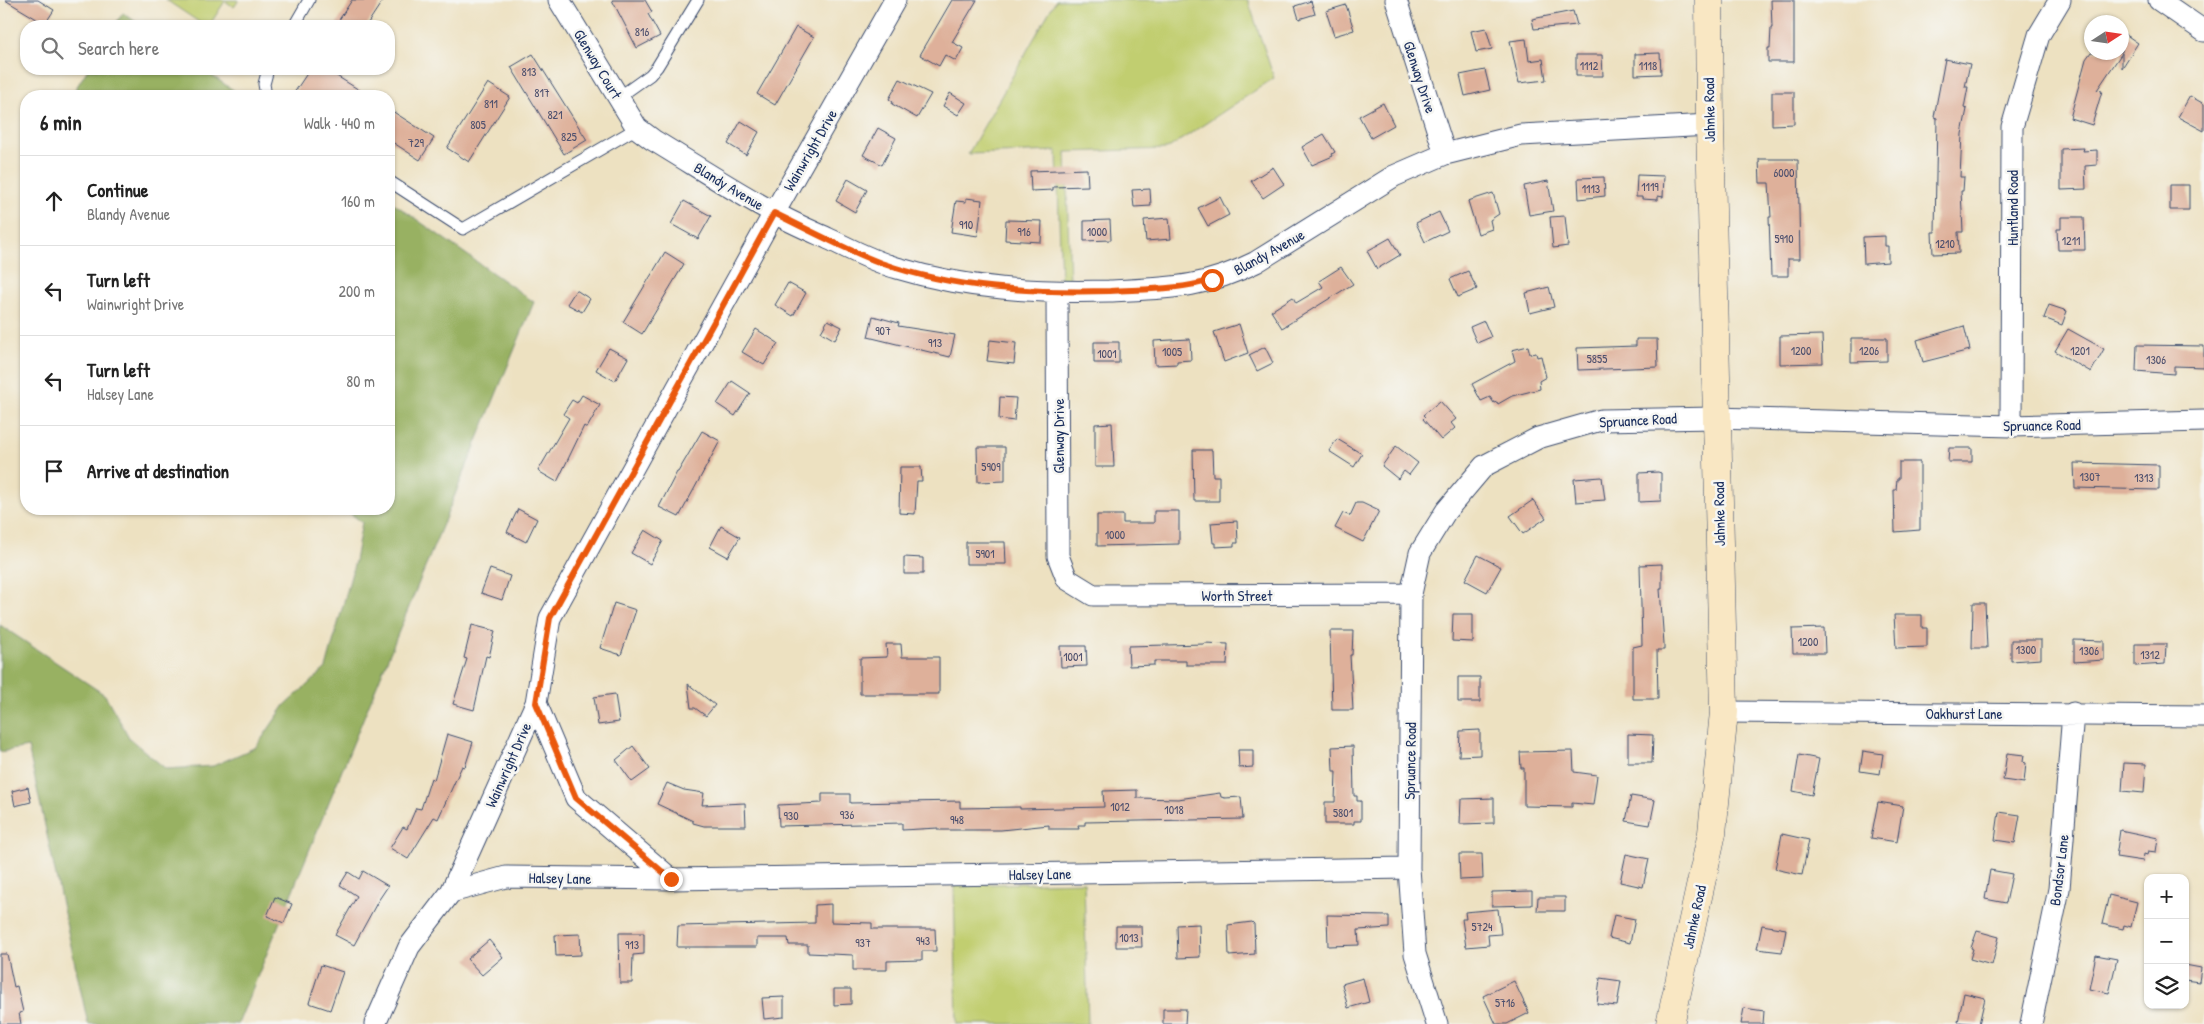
<!DOCTYPE html>
<meta charset="utf-8">
<style>
body{margin:0;font-family:"Patrick Hand",sans-serif;background:#f2f2f2;color:#222}
.controls{position:absolute;right:15px;bottom:15px;display:grid;overflow:hidden;border-radius:10px;box-shadow:0 1px 4px #0004}
.controls button{width:45px;height:45px;display:grid;place-items:center;padding:0;border:0;border-bottom:1px solid #e0e0e0;background:#fff;color:#222;font:25px sans-serif}
.compass{position:absolute;left:2084px;top:15px;width:45px;height:45px;border-radius:50%;background:#fff;box-shadow:0 1px 4px #0004;rotate:78deg}
.stop{position:absolute;width:15px;height:15px;margin:-11px;border:4px solid #ea580c;border-radius:50%;background:#fff}
.stop.end{background:#ea580c;border-color:#fff;box-shadow:0 1px 5px #0008}
.list{margin:0;padding:0;list-style:none}
h2{display:flex;justify-content:space-between;align-items:center;height:65px;margin:0;padding:0 20px;font-size:21px}
h2 small{font-size:16px;font-weight:400;color:#767676}
.list li{display:grid;grid-template-columns:32px 1fr auto;gap:15px;align-items:center;box-sizing:border-box;height:90px;padding:0 20px;border-top:1px solid #e0e0e0}
.list b{display:block;font-size:19px;white-space:nowrap}
.list p{margin:0;font-size:16px;white-space:nowrap;color:#767676}
.list em{font-size:16px;font-style:normal;color:#767676}
.icon{flex:none;width:28px;height:28px;fill:none;stroke:currentColor;stroke-width:2;stroke-linecap:round;stroke-linejoin:round}
.map{position:relative;flex:none;width:2204px;height:1024px;overflow:hidden}
.search{position:absolute;background:#fff;box-shadow:0 1px 4px #0004;left:20px;top:20px;width:375px;height:55px;display:flex;align-items:center;gap:12px;box-sizing:border-box;padding:0 18px;border-radius:20px;color:#767676;font-size:19px}
.panel{position:absolute;background:#fff;box-shadow:0 1px 4px #0004;left:20px;top:90px;width:375px;height:425px;border-radius:20px}
.map>svg:first-child{display:block}
</style>
<div class="map">
<svg width="2204" height="1024" viewBox="0 0 2204 1024">
<rect width="100%" height="100%" fill="#f6f6f2"/>
<filter id="ink" filterUnits="userSpaceOnUse"><feTurbulence type="fractalNoise" baseFrequency=".02" numOctaves="2"/><feDisplacementMap in="SourceGraphic" scale="10" xChannelSelector="R" yChannelSelector="G"/><feConvolveMatrix kernelMatrix="1 2 1 2 8 2 1 2 1" color-interpolation-filters="sRGB"/></filter>
<filter id="wash" filterUnits="userSpaceOnUse"><feTurbulence type="fractalNoise" baseFrequency=".0096" numOctaves="4" result="noise"/><feDisplacementMap in="SourceGraphic" scale="20" xChannelSelector="R" yChannelSelector="G"/><feGaussianBlur stdDeviation="1.12" result="paint"/><feColorMatrix in="noise" values="0 0 0 0 0 0 0 0 0 0 0 0 0 0 0 0 0 1.4 0 .05"/><feComposite in="paint" operator="in"/></filter>
<g filter="url(#wash)">
<rect width="100%" height="100%" fill="#ede1c1"/>
<path fill="#c1ce70" stroke="#6e7e67" d="M166,0H239L234,7L225,1L209,26H205Z
M1056,0H1248L1274,78L1167,149L1066,152L1070,283L1061,284L1057,151L968,154Z
M1084,882L1088,1024H957L954,885Z"/>
<path fill="#98b162" stroke="#5a7060" d="M123,13L142,26H114Z
M88,69H202L242,96H71Z
M389,200L534,302L238,1024H88L28,747L0,752V625L105,695L130,739L166,769L213,766L256,747L285,705L326,668L355,561L362,522L344,509H389Z"/>
<g id="blocks">
<path fill="#deb09a" d="M5,0H38L54,10L45,24Z
M352,0H383L366,26H335Z
M612,0H645L652,12L648,14L660,36L637,48Z
M952,0H977L952,42L963,48L956,61L945,55L939,66L920,55Z
M1771,0H1794V62H1768V48H1770L1771,28H1772Z
M1311,1L1315,14L1299,19L1295,6Z
M1346,5L1354,30L1334,36L1326,11Z
M1573,11L1577,25L1534,29L1532,19Z
M796,27L814,37L775,105L757,94Z
M1486,28L1492,49L1476,52L1471,31Z
M2122,32L2138,43L2122,68V53L2097,90L2102,91L2092,125L2070,118L2086,59L2091,52H2122Z
M1526,39L1529,61L1543,59L1546,80L1519,83L1510,41Z
M1660,53L1661,74L1635,75V54Z
M533,54L587,140L564,154L511,67Z
M1576,55H1602L1603,76H1576Z
M1945,59L1970,64L1965,87H1968L1964,108L1967,109L1962,134L1960,177H1964L1963,191H1961L1963,232H1958L1959,253L1933,254L1932,232H1935L1937,118L1934,117Z
M310,69H339L335,75L369,96H292Z
M1485,70L1490,90L1465,96L1460,75Z
M900,79L931,94L917,118L892,104L893,102L889,99Z
M488,83L510,97L469,162L447,148Z
M1772,92H1794V124L1772,125Z
M950,93L966,103L958,115L943,106Z
M2190,96L2204,104V131L2178,117Z
M1383,103L1394,125L1371,138L1359,116Z
M389,109L434,138L420,160L389,140Z
M741,121L759,132L746,155L728,144Z
M878,128L896,138L882,165L863,155Z
M1324,134L1335,152L1332,154L1333,156L1312,165L1302,147Z
M2084,148L2083,151L2097,150V165L2085,166L2086,189L2061,190V149Z
M1759,159H1794V160H1798L1800,259H1788V276H1771L1769,217H1771L1769,183H1760Z
M1273,167L1284,184L1263,198L1251,181Z
M1087,169L1088,186L1053,187V190L1031,191L1030,171Z
M1637,175L1664,176L1663,197L1658,196V200L1642,199V197H1636Z
M1604,177L1605,196L1579,199L1578,178Z
M848,179L867,190L855,212L836,201Z
M1548,181L1553,211L1529,215L1524,186Z
M2170,185H2189V210H2170Z
M1150,189L1151,206L1134,207L1132,190Z
M1493,193L1499,214L1490,220L1492,229L1478,234L1468,201Z
M1220,197L1229,215L1208,226L1198,208Z
M966,198L982,200L978,236L951,232L956,201L966,202Z
M684,201L711,216L698,239L671,224Z
M1439,212L1448,231L1425,242L1416,223Z
M1565,216L1568,246L1553,248L1550,217Z
M2061,217H2084L2085,250H2058L2057,229H2061Z
M1169,218L1171,239L1146,241L1144,220Z
M1006,220L1042,221L1041,242L1005,240Z
M1110,220L1111,240L1084,241V221Z
M1885,236V246H1888V262L1864,264L1863,237Z
M1390,238L1400,255L1377,269L1367,251Z
M665,252L684,264L642,334L623,322Z
M1341,267L1353,284L1282,328L1271,311L1293,297L1296,303L1323,287L1319,281Z
M1468,271L1477,289L1458,297L1450,279Z
M788,283L806,293L793,316L775,305Z
M1549,287L1554,307L1530,313L1526,293Z
M576,290L590,299L582,312L567,304Z
M2049,305L2067,311L2062,325L2044,318Z
M873,316L899,323L898,326L955,335L950,357L868,337Z
M828,320L842,327L835,340L821,332Z
M1484,321L1491,337L1477,343L1470,327Z
M1239,324L1248,353L1224,362L1214,332Z
M1964,326L1970,350L1923,362L1917,340Z
M756,329L778,343L764,365L742,352Z
M2068,329L2104,349L2091,372L2055,351Z
M1822,335L1823,363L1780,364V336Z
M1851,338H1887V361L1851,362Z
M1190,339L1191,360L1177,361V364L1155,365L1154,341Z
M1636,339H1657L1658,367L1578,370L1577,348L1636,346Z
M990,340L1016,343L1014,364L987,361Z
M1094,342H1119V363H1094Z
M2137,345L2204,346V367L2174,366V374L2136,371Z
M1528,346L1530,354L1536,353L1537,357L1541,356L1546,377L1539,381L1540,389L1512,396L1498,404L1497,402L1494,403L1490,397L1481,401L1472,384L1515,361L1512,350Z
M1265,347L1273,363L1257,371L1249,355Z
M609,348L628,358L615,381L596,370Z
M732,381L750,393L735,416L717,404Z
M582,395L600,405L587,428L584,426L557,482L538,471L569,418L563,414L572,400L577,403Z
M1000,397L1016,398L1014,421L999,419Z
M1440,401L1456,419L1451,423L1455,428L1441,440L1423,419L1425,417L1423,415Z
M1112,423L1114,467H1095V424Z
M702,431L720,441L679,517L659,507L677,472H678Z
M1337,439L1362,454L1354,467L1329,451Z
M1396,446L1418,463L1409,475L1404,471L1398,479L1382,466Z
M977,447H1005V481L978,482Z
M1949,448H1972V462H1948Z
M1193,450H1212L1213,476H1219V501H1194Z
M1899,462H1920V530L1895,532L1894,490H1896L1897,479H1899Z
M2074,463L2159,465V490L2075,488Z
M900,467H921L922,481H917L915,514L899,513Z
M1658,472L1661,473V501L1639,502V473Z
M1602,477L1605,500L1576,502L1574,479Z
M1533,500L1546,518L1523,534L1510,516Z
M1356,503H1362L1379,511L1363,542L1335,528L1343,513L1350,516Z
M518,509L537,519L526,542L507,532Z
M1154,511H1179V544L1097,546V515H1123V523H1154Z
M1237,521L1238,543H1234V546L1215,547V543H1213L1211,523Z
M721,526L740,537L728,557L710,547Z
M645,530L663,541L650,564L631,553Z
M966,542H1005L1006,564H966Z
M1478,555L1501,567L1487,592L1465,580Z
M904,557L923,558V574H904Z
M1662,564V589H1660L1664,644V650H1657L1658,699H1633V647L1642,645L1640,565Z
M490,569L510,576L502,600L481,593Z
M614,603L636,610L621,655L600,648Z
M1973,603H1985L1987,648H1972Z
M1453,614H1473V642L1452,641Z
M1894,615H1922V628H1927V647L1896,648Z
M472,625L495,631L489,657L486,656L474,710L453,704L467,659L464,658Z
M1824,628L1825,653H1793L1792,629Z
M1330,631H1353L1352,655H1350L1353,710H1332Z
M2011,640H2041V659L2011,661Z
M2074,640L2104,641V660L2074,662Z
M1204,643L1228,644L1227,665H1186V661H1154V665L1129,666L1128,646L1204,644Z
M886,644H901L902,657H939V694H860V658L887,657Z
M2135,644H2166L2165,664L2135,666Z
M1060,646H1086L1087,666L1061,667Z
M1458,677H1480V702H1458Z
M688,684L715,705L706,716L695,708H691Z
M615,694L619,722L598,725L594,697Z
M1480,730V755L1459,756L1460,731Z
M447,734L473,742L465,767L462,766L438,819L434,817L408,859L390,848L403,827L407,829L416,808L421,809L431,778L434,780Z
M1628,734L1653,735L1652,763H1628Z
M633,746L650,769L632,782L616,760Z
M1353,746L1354,796H1357V801H1361V821H1354V824H1325V802H1335L1336,771H1333L1332,747Z
M1238,750H1253V767L1239,768Z
M1573,751L1574,772L1597,775L1593,805L1572,803V807L1524,806V768H1521L1520,752Z
M1863,751L1883,754L1880,774L1860,771Z
M2007,753L2024,755L2023,762L2026,763L2024,783L2003,780Z
M1799,755L1819,759L1812,795L1793,791Z
M2124,763L2146,764L2144,793L2122,791Z
M667,783L684,790L704,793L702,805L745,803L746,826H704L693,823V821L657,804Z
M28,787L31,802L15,806L12,791Z
M1137,790V798L1178,799L1220,793L1221,797L1225,798L1241,797L1243,819L1085,822V825H1078L1079,829H1049V825L1001,830H938V828L902,830V823L779,826L778,805L822,803V794H850V803L960,801V808L1020,807V809L1104,807L1103,791Z
M1631,796L1655,800L1650,825L1626,821Z
M1494,798V823L1460,824L1461,799Z
M1878,802L1903,806L1897,842L1871,838Z
M1999,812L2020,815L2015,843L1995,840Z
M2120,830L2158,838L2156,852L2148,851L2147,855L2144,854L2143,861L2116,857Z
M1782,834L1809,840L1802,875L1775,869Z
M1459,854H1482L1483,879L1460,880Z
M1626,854L1649,859L1643,887L1620,882Z
M1990,870L2012,874L2006,903L1985,899Z
M363,871L388,886L378,901L354,945L335,935L357,896L340,885L348,872L359,879Z
M1532,891V905L1492,906V892Z
M2109,895L2137,902L2131,927L2124,925L2123,929L2102,924Z
M275,897L292,904L284,923L267,916Z
M1538,897H1565V911H1537Z
M831,904V922L872,923V929H935L936,951H922V960L887,961V970H853V955L808,953V945H789L788,938H757V947H677L678,926L815,923V905Z
M1498,909L1501,934L1488,935L1489,945L1466,947L1462,919H1466L1465,912Z
M1327,915L1389,916V928L1358,930L1359,945L1328,946Z
M1614,915L1635,919L1630,943L1609,938Z
M1252,922L1254,924L1255,954L1229,956L1228,925Z
M1199,924L1200,957L1178,958L1177,925Z
M1762,925L1786,929L1782,952L1757,949Z
M1116,926H1141L1142,947H1116Z
M1977,931L1999,937L1992,965L1970,959L1973,949L1971,948Z
M619,933H644V954L633,955L632,983H620Z
M580,934L581,955L556,956L555,935Z
M489,940L503,957L482,975L467,959Z
M0,954H7L14,987L17,986L23,1012L19,1013L21,1024H0Z
M2096,955L2117,959L2109,993L2089,989Z
M321,965L343,972L330,1010L309,1003Z
M2185,965L2201,968L2199,982L2185,980Z
M1363,978L1369,1002L1348,1008L1342,984Z
M1600,978L1621,981L1617,1006L1597,1004Z
M1514,981L1529,1013L1507,1024H1496L1483,996Z
M834,989H851V1004L834,1005Z
M1964,993L1985,998L1979,1024L1958,1022Z
M784,997V1017L764,1019L762,998Z
M1744,1008L1764,1011L1763,1024H1741Z
M1163,1009H1186L1185,1024H1163Z"/>
</g>
</g>
<g filter="url(#ink)">
<use href="#blocks" fill-opacity="0" stroke="#3a4a6d" stroke-width="1"/>
<g fill="none" stroke-linecap="round" stroke-linejoin="round">
<g stroke="#3a4a6d" stroke-width="13">
<path id="service" d="M294,26L309,0
M266,96L264,84L268,69
M619,97L650,75L657,67L698,0
M389,181L463,229L637,128"/>
</g>
<g stroke="#3a4a6d" stroke-width="23">
<path id="minor" d="M559,0L637,128L653,140C693,164 732,190 773,212C790,222 809,230 827,238C850,249 872,261 897,268C966,289 1037,293 1109,291C1166,288 1203,289 1256,262L1394,176L1445,154L1521,135L1710,125
M1396,0L1445,154
M2159,0L2204,31
M1057,292L1058,556L1067,579L1093,595L1411,594
M2011,426L2012,127L2039,35L2060,0
M536,703L576,798L671,879L1409,868
M1724,712L2204,716
M451,892L506,877L671,879
M375,1024L409,947L451,892L536,703L550,618L774,213L895,0
M1437,1024L1415,954L1409,868L1411,594L1420,553L1446,511L1484,466L1538,438L1601,420L1716,418L2011,426L2204,421
M2031,1024L2059,889L2073,713"/>
</g>
<g stroke="#3a4a6d" stroke-width="29">
<path id="secondary" d="M1670,1024L1712,833L1724,712L1710,125L1709,0"/>
</g>
<use href="#service" stroke="#fff" stroke-width="11"/>
<use href="#minor" stroke="#fff" stroke-width="21"/>
<use href="#secondary" stroke="#f9e7c3" stroke-width="28"/>
</g>
</g>
<g fill="none" stroke-linecap="round" stroke-linejoin="round" filter="url(#ink)">
<path stroke="#ea580c" stroke-width="6" d="M671,879L576,798L536,703L550,618L774,213C809,230 844,249 881,263C955,289 1033,293 1110,291C1145,289 1179,290 1212,280"/>
</g>
<g text-anchor="middle" dominant-baseline="central" stroke-width="5" stroke-linejoin="round" paint-order="stroke">
<g font-size="12" fill="#4c4f6d">
<text x="642" y="31">816</text>
<text x="1589" y="65">1112</text>
<text x="1648" y="65">1118</text>
<text x="529" y="71">813</text>
<text x="542" y="92">817</text>
<text x="491" y="103">811</text>
<text x="555" y="114">821</text>
<text x="478" y="124">805</text>
<text x="569" y="136">825</text>
<text x="416" y="142">729</text>
<text x="1784" y="172">6000</text>
<text x="1650" y="186">1119</text>
<text x="1591" y="188">1113</text>
<text x="966" y="224">910</text>
<text x="1024" y="231">916</text>
<text x="1097" y="231">1000</text>
<text x="1784" y="238">5910</text>
<text x="2071" y="240">1211</text>
<text x="1945" y="243">1210</text>
<text x="883" y="330">907</text>
<text x="935" y="342">913</text>
<text x="1801" y="350">1200</text>
<text x="1869" y="350">1206</text>
<text x="2080" y="350">1201</text>
<text x="1172" y="351">1005</text>
<text x="1107" y="353">1001</text>
<text x="1597" y="358">5855</text>
<text x="2156" y="359">1306</text>
<text x="991" y="466">5909</text>
<text x="2090" y="476">1307</text>
<text x="2144" y="477">1313</text>
<text x="1115" y="534">1000</text>
<text x="985" y="553">5901</text>
<text x="1808" y="641">1200</text>
<text x="2026" y="649">1300</text>
<text x="2089" y="650">1306</text>
<text x="2150" y="654">1312</text>
<text x="1073" y="656">1001</text>
<text x="1120" y="806">1012</text>
<text x="1174" y="809">1018</text>
<text x="1343" y="812">5801</text>
<text x="847" y="814">936</text>
<text x="791" y="815">930</text>
<text x="957" y="819">948</text>
<text x="1482" y="926">5724</text>
<text x="1129" y="937">1013</text>
<text x="923" y="940">943</text>
<text x="863" y="942">937</text>
<text x="632" y="944">913</text>
<text x="1505" y="1002">5716</text>
</g>
<g font-size="15" fill="#1b2f5e" stroke="#f6f6f2">
<text transform="translate(598 64) rotate(59)">Glenway Court</text>
<text transform="translate(1420 77) rotate(72)">Glenway Drive</text>
<text transform="translate(1709 110) rotate(-91)">Jahnke Road</text>
<text transform="translate(810 150) rotate(-60)">Wainwright Drive</text>
<text transform="translate(729 186) rotate(31)">Blandy Avenue</text>
<text transform="translate(2012 208) rotate(-90)">Huntland Road</text>
<text transform="translate(1269 252) rotate(-29)">Blandy Avenue</text>
<text transform="translate(1638 420) rotate(-3)">Spruance Road</text>
<text transform="translate(2042 425) rotate(-1)">Spruance Road</text>
<text transform="translate(1058 436) rotate(-90)">Glenway Drive</text>
<text transform="translate(1719 514) rotate(-91)">Jahnke Road</text>
<text x="1237" y="595">Worth Street</text>
<text x="1964" y="713">Oakhurst Lane</text>
<text transform="translate(1410 761) rotate(-89)">Spruance Road</text>
<text transform="translate(508 765) rotate(-66)">Wainwright Drive</text>
<text transform="translate(2059 870) rotate(-83)">Bondsor Lane</text>
<text transform="translate(1040 874) rotate(-1)">Halsey Lane</text>
<text transform="translate(560 878) rotate(1)">Halsey Lane</text>
<text transform="translate(1694 917) rotate(-78)">Jahnke Road</text>
</g>
</g>
</svg>
<div class="controls">
<button>+</button>
<button>−</button>
<button><svg class="icon" aria-label="layers" viewBox="0 0 24 24"><path d="M12 4l9 5-9 5-9-5zM3 14l9 5 9-5"/></svg></button>
</div>
<svg class="compass" viewBox="-18 -18 36 36"><path d="M0-13l5 13h-10z" fill="#e53935"/><path d="M0 13l5-13h-10z" fill="#767676"/></svg>
<div class="stop" style="left:1212px;top:280px"></div>
<div class="stop end" style="left:671px;top:879px"></div>
<div class="search"><svg class="icon" aria-label="search" viewBox="0 0 24 24"><circle cx="10" cy="10" r="6"/><path d="M15 15l6 6"/></svg>Search here</div>
<section class="panel">
<h2>6 min<small>Walk · 440 m</small></h2>
<ul class="list">
<li><svg class="icon" aria-label="ahead" viewBox="0 0 24 24"><path d="M12 20V5M6 11l6-6 6 6"/></svg><div><b>Continue</b><p>Blandy Avenue</p></div><em>160 m</em></li>
<li><svg class="icon" aria-label="left" viewBox="0 0 24 24"><path d="M17 20v-9H6M10 6l-5 5 5 5"/></svg><div><b>Turn left</b><p>Wainwright Drive</p></div><em>200 m</em></li>
<li><svg class="icon" aria-label="left" viewBox="0 0 24 24"><path d="M17 20v-9H6M10 6l-5 5 5 5"/></svg><div><b>Turn left</b><p>Halsey Lane</p></div><em>80 m</em></li>
<li><svg class="icon" aria-label="arrive" viewBox="0 0 24 24"><path d="M6 21V4h12l-3 4 3 4H6"/></svg><div><b>Arrive at destination</b></div></li>
</ul>
</section>
</div>
